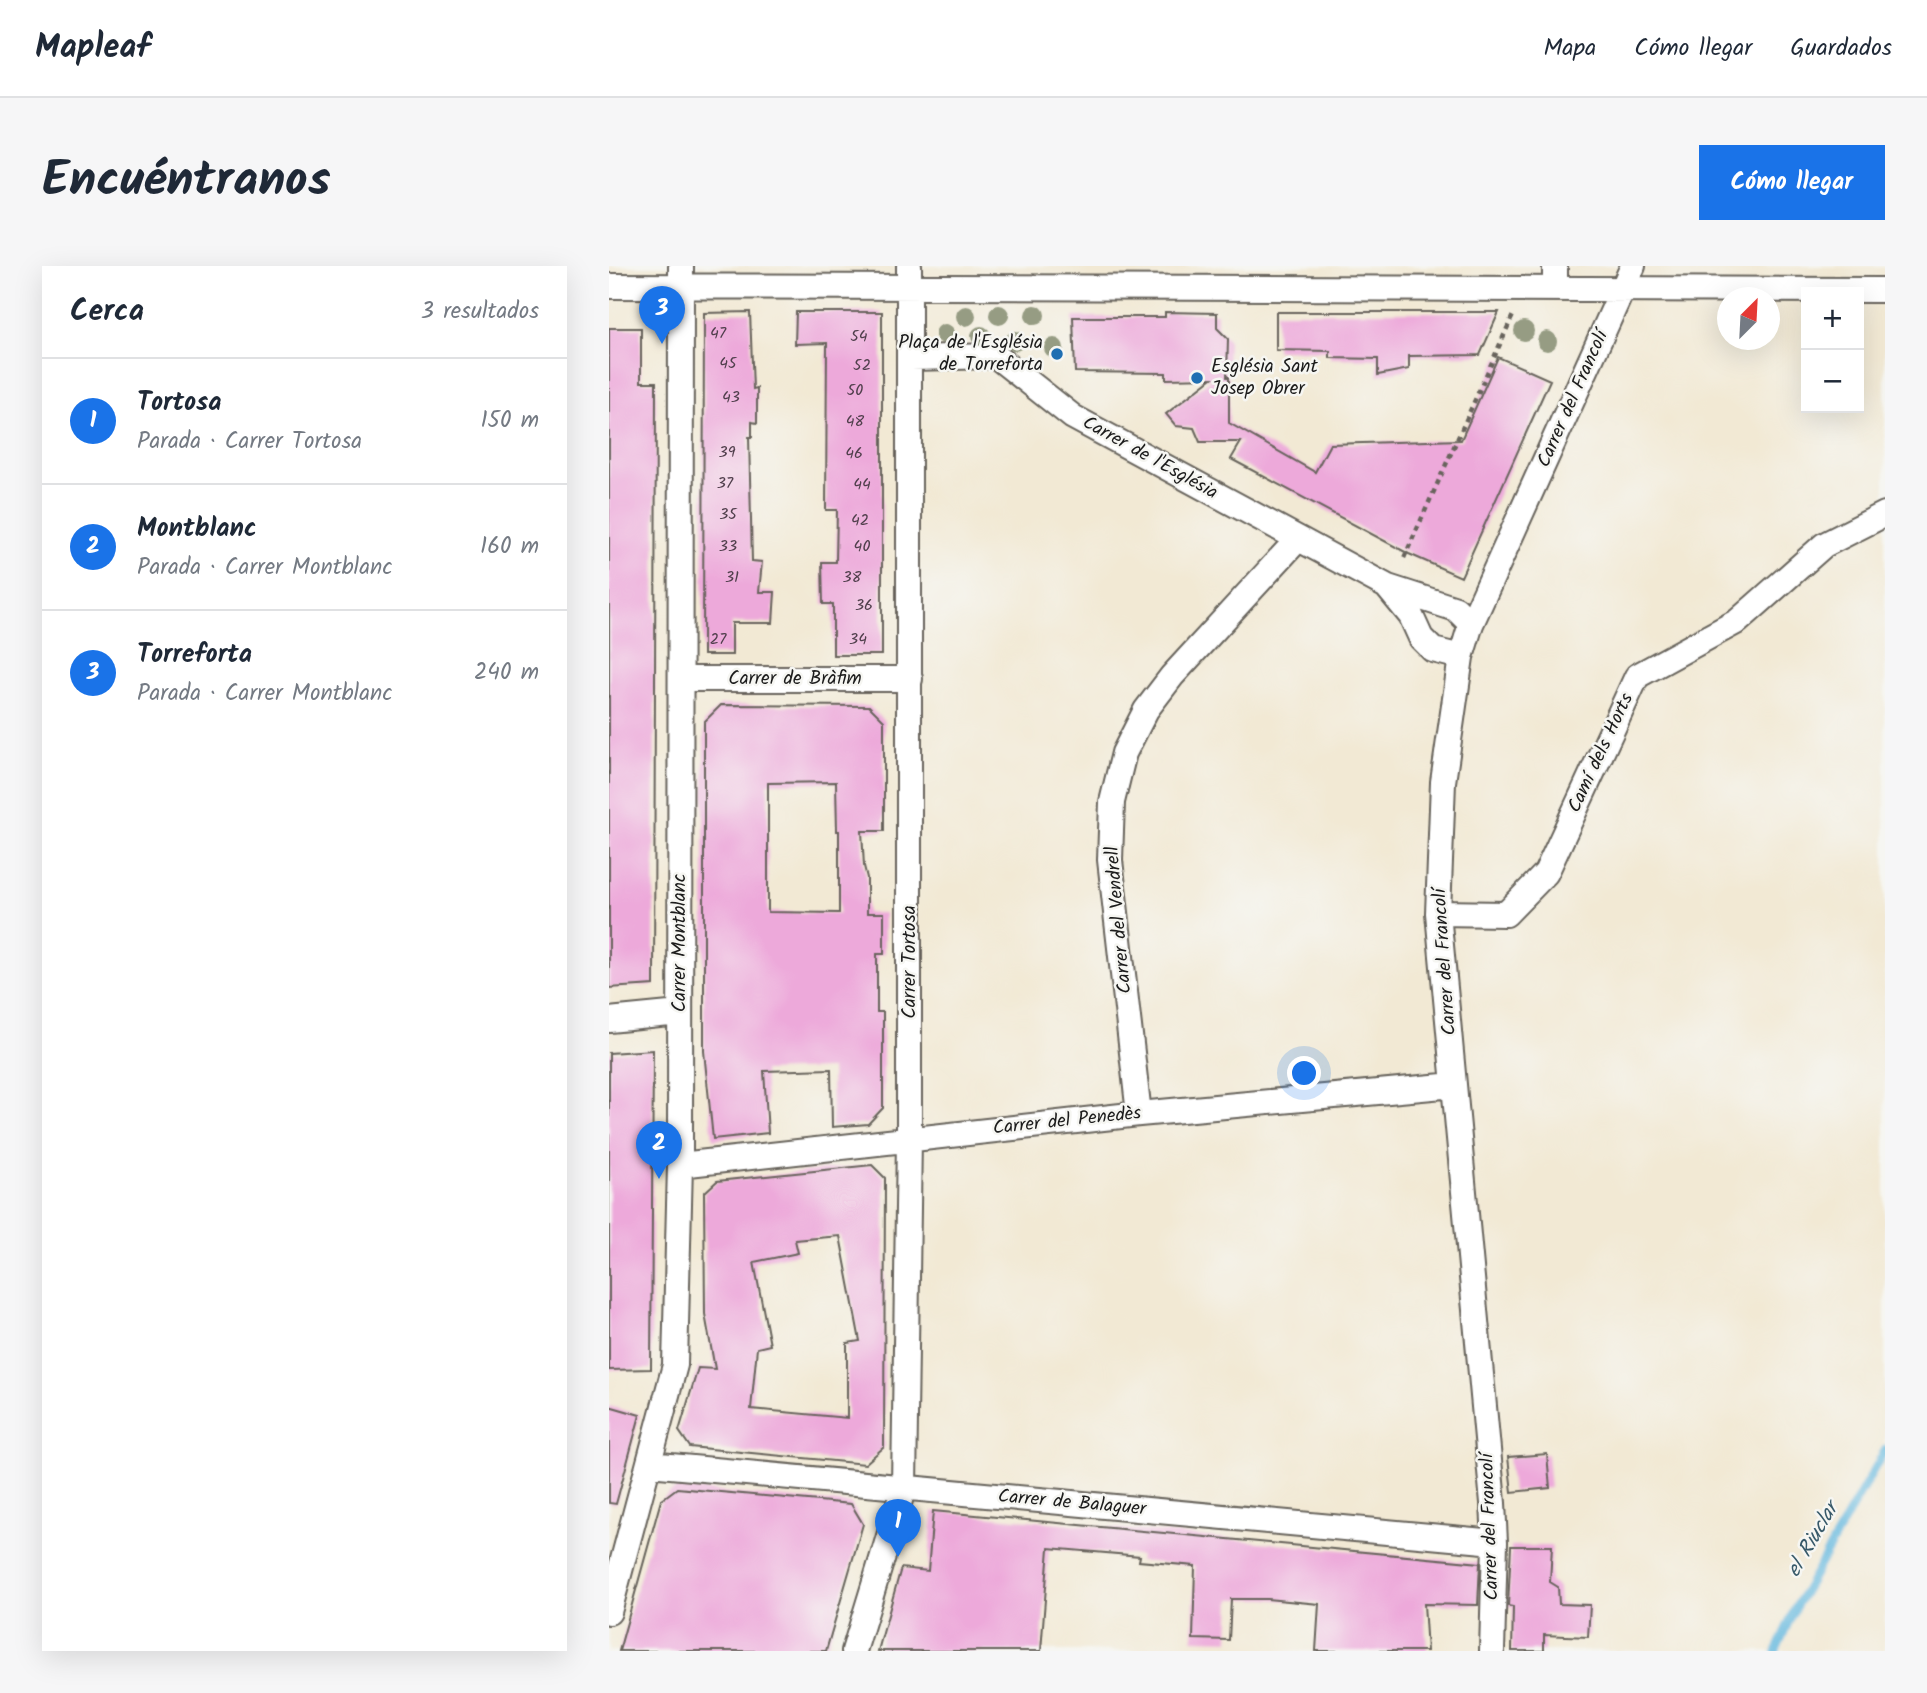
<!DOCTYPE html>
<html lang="es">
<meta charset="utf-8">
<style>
body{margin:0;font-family:Kalam,sans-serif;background:#f6f6f7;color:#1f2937}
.controls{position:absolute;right:21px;top:21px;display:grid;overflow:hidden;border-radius:0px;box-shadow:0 7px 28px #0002}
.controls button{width:63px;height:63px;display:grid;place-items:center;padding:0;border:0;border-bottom:2px solid #e0e1e3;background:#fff;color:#1f2937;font:35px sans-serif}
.compass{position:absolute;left:1108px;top:21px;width:63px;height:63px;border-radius:50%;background:#fff;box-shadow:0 7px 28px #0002;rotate:24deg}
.you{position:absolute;left:696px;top:808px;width:24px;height:24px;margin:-18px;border:5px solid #fff;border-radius:50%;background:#1a73e8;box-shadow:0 0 0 10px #1a73e833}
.badge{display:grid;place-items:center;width:46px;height:46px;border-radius:50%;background:#1a73e8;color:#fff;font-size:23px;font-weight:700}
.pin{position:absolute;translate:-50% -58px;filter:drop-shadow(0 2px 4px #0008)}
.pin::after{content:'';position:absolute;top:37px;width:24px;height:21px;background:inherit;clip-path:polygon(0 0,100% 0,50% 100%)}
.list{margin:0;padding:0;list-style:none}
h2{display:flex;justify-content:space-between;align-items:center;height:91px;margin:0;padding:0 28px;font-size:30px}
h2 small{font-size:23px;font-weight:400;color:#747a83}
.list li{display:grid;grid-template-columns:46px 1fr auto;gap:21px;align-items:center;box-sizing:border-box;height:126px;padding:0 28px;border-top:2px solid #e0e1e3}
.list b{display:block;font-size:26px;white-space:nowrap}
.list p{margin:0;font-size:23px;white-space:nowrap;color:#747a83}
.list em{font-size:23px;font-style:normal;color:#747a83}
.map{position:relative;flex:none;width:1276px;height:1385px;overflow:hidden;border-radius:0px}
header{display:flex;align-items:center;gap:42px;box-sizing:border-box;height:98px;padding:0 35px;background:#fff;border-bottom:2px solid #e0e1e3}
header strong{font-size:33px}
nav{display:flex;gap:38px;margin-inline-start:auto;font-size:24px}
.intro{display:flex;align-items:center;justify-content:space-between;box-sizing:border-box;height:168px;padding:0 42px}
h1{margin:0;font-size:49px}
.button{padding:18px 32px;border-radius:0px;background:#1a73e8;color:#fff;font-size:24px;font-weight:700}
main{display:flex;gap:42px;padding:0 42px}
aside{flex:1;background:#fff;border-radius:0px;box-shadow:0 7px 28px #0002}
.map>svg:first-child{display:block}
</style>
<header>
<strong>Mapleaf</strong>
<nav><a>Mapa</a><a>Cómo llegar</a><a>Guardados</a></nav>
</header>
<div class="intro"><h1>Encuéntranos</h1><a class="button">Cómo llegar</a></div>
<main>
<aside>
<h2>Cerca<small>3 resultados</small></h2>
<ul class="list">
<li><span class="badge">1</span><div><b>Tortosa</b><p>Parada · Carrer Tortosa</p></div><em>150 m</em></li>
<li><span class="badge">2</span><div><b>Montblanc</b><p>Parada · Carrer Montblanc</p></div><em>160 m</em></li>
<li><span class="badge">3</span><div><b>Torreforta</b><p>Parada · Carrer Montblanc</p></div><em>240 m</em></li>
</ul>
</aside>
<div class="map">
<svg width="1276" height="1385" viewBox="0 0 1276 1385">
<rect width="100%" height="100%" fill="#f6f6f2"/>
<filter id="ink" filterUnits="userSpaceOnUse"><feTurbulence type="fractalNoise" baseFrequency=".0143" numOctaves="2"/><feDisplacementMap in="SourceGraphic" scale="14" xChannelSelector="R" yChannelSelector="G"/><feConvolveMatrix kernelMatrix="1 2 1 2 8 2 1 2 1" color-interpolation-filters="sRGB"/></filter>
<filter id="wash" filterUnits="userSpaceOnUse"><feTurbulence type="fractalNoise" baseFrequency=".00686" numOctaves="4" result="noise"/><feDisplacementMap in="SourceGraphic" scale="28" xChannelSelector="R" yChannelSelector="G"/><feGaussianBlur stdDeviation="1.57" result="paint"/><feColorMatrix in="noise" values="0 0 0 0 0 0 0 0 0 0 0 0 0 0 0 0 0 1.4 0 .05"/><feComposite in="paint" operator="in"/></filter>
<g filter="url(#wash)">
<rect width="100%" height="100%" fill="#f2e9d4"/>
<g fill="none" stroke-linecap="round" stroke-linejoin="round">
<path stroke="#62b7de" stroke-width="8" d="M1167,1385L1185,1344L1276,1184"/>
</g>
<g id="blocks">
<path fill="#eda9da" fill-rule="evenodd" d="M141,46L144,123L148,122V157L143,156V171H140L143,295L153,296L150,326H166L164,357H123V389H94L95,47Z
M187,46H273V389H224V338H214L213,296H227L228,244H217L218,77L186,78Z
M556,46L608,47V62L619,73L618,111H620V157L706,206L721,178L852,174L889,91L941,114L852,311L800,288L622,193L632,176H591L585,162L567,160L557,148L603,112L557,113V107L466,106L464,51H556Z
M667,46H890L871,89L800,90V103L769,109V93L721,92V85L667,84Z
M0,62H32V116H47L45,719L0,722Z
M112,439L260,440L275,455V565H253L255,600L258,612V647H275V688H268V746H274V842L259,858L223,861L222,803L155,805L159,867L104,873L95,785V456ZM227,516L228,565H230V647L159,646V517Z
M44,784L42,1103L0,1104V787Z
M263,899L276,912L275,1181L256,1198L81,1181L70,1165L89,1102L106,1103L96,1048L95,927L108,915ZM231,970L251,1075L238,1077V1152L142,1143L148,1082L161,1079L145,996L189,987L186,974Z
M0,1140L31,1149L7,1238L0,1237Z
M938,1188L941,1222L903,1226L899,1191Z
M68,1222L242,1238L254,1258L217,1385H10L52,1234Z
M324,1245L871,1297L869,1339L815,1338L818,1385H707L710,1338L658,1333H622L620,1374L584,1373L586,1300L530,1295L531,1290L440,1282L432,1385H269L292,1302L319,1305Z
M902,1280H943L941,1316L949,1321L950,1338L981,1339L979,1371L935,1369V1385H903L904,1341L899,1340Z"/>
</g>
</g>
<g filter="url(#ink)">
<use href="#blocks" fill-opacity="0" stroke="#67645c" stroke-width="2"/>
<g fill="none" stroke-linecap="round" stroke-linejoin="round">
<g stroke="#67645c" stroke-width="28">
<path id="street" d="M0,20L1276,24
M946,21V0
M302,92L387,90L464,151L779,321L847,343L862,358
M779,322L802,350L812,372L824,384L852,391
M72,413H301
M829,647L897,648L937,607L1028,410L1129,355L1215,279L1276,248
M0,754L71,747
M530,848L501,594L503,536L515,487L537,444L563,410L689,273
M71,899L530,848L845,819
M40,1198L886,1276
M0,1346L66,1099L71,899L72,0
M245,1385L295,1221L300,872V0
M883,1385L886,1276L884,1237L829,647L834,516L852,391L862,358L1024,0"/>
</g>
<path stroke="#67645c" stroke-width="4.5" stroke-dasharray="5 5" stroke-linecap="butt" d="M795,292L905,47"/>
<use href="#street" stroke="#fff" stroke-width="24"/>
</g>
<g fill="#969c83">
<circle cx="390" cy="49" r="10"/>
<circle cx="426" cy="49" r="10"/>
<circle cx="357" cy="50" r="10"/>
<circle cx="915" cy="65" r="10"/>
<circle cx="336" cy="68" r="10"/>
<circle cx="372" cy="70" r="10"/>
<circle cx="406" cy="75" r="10"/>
<circle cx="938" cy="75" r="10"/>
<circle cx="445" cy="82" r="10"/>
</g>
</g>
<g fill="#1f6fb2" stroke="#f6f6f2" stroke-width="2.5">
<circle cx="448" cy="88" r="7"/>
<circle cx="588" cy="112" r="7"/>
</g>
<g text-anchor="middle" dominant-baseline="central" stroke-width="5" stroke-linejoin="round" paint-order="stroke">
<g font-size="16" fill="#503f4c">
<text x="109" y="67">47</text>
<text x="250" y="70">54</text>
<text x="119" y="97">45</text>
<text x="253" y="99">52</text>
<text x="246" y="124">50</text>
<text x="122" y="131">43</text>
<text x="246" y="155">48</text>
<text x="118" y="186">39</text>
<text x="245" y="187">46</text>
<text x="116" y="217">37</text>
<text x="253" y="218">44</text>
<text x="119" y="248">35</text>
<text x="251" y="254">42</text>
<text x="119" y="280">33</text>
<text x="253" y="280">40</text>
<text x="123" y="311">31</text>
<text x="243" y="311">38</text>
<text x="255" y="339">36</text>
<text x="109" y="373">27</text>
<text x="249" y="373">34</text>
</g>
<g font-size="19" fill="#1c1c1c" stroke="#f6f6f2" text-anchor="end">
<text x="434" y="77">Plaça de l'Església<tspan x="434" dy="22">de Torreforta</tspan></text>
<text x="602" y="101" text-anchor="start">Església Sant<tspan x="602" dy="22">Josep Obrer</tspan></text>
</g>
<g font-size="19" fill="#1c1c1c" stroke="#f6f6f2">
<text transform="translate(964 133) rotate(-66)">Carrer del Francolí</text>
<text transform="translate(541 192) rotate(29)">Carrer de l'Església</text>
<text x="186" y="413">Carrer de Bràfim</text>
<text transform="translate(992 487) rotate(-65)">Camí dels Horts</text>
<text transform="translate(510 654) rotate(-95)">Carrer del Vendrell</text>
<text transform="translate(71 677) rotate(-90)">Carrer Montblanc</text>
<text transform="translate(301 696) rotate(-90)">Carrer Tortosa</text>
<text transform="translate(836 696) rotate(-94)">Carrer del Francolí</text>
<text transform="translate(458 855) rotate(-6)">Carrer del Penedès</text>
<text transform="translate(463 1237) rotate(5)">Carrer de Balaguer</text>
<text transform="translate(881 1261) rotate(-92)">Carrer del Francolí</text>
</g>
<g font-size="21" font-style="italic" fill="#385a6a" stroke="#f6f6f2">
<text transform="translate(1204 1274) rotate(-60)">el Riuclar</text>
</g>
</g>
</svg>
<div class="controls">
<button>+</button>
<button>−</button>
</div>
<svg class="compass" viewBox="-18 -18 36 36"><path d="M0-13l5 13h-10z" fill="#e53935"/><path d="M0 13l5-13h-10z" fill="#747a83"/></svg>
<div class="you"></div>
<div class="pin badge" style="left:289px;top:1291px">1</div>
<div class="pin badge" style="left:50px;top:913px">2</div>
<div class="pin badge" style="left:53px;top:78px">3</div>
</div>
</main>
